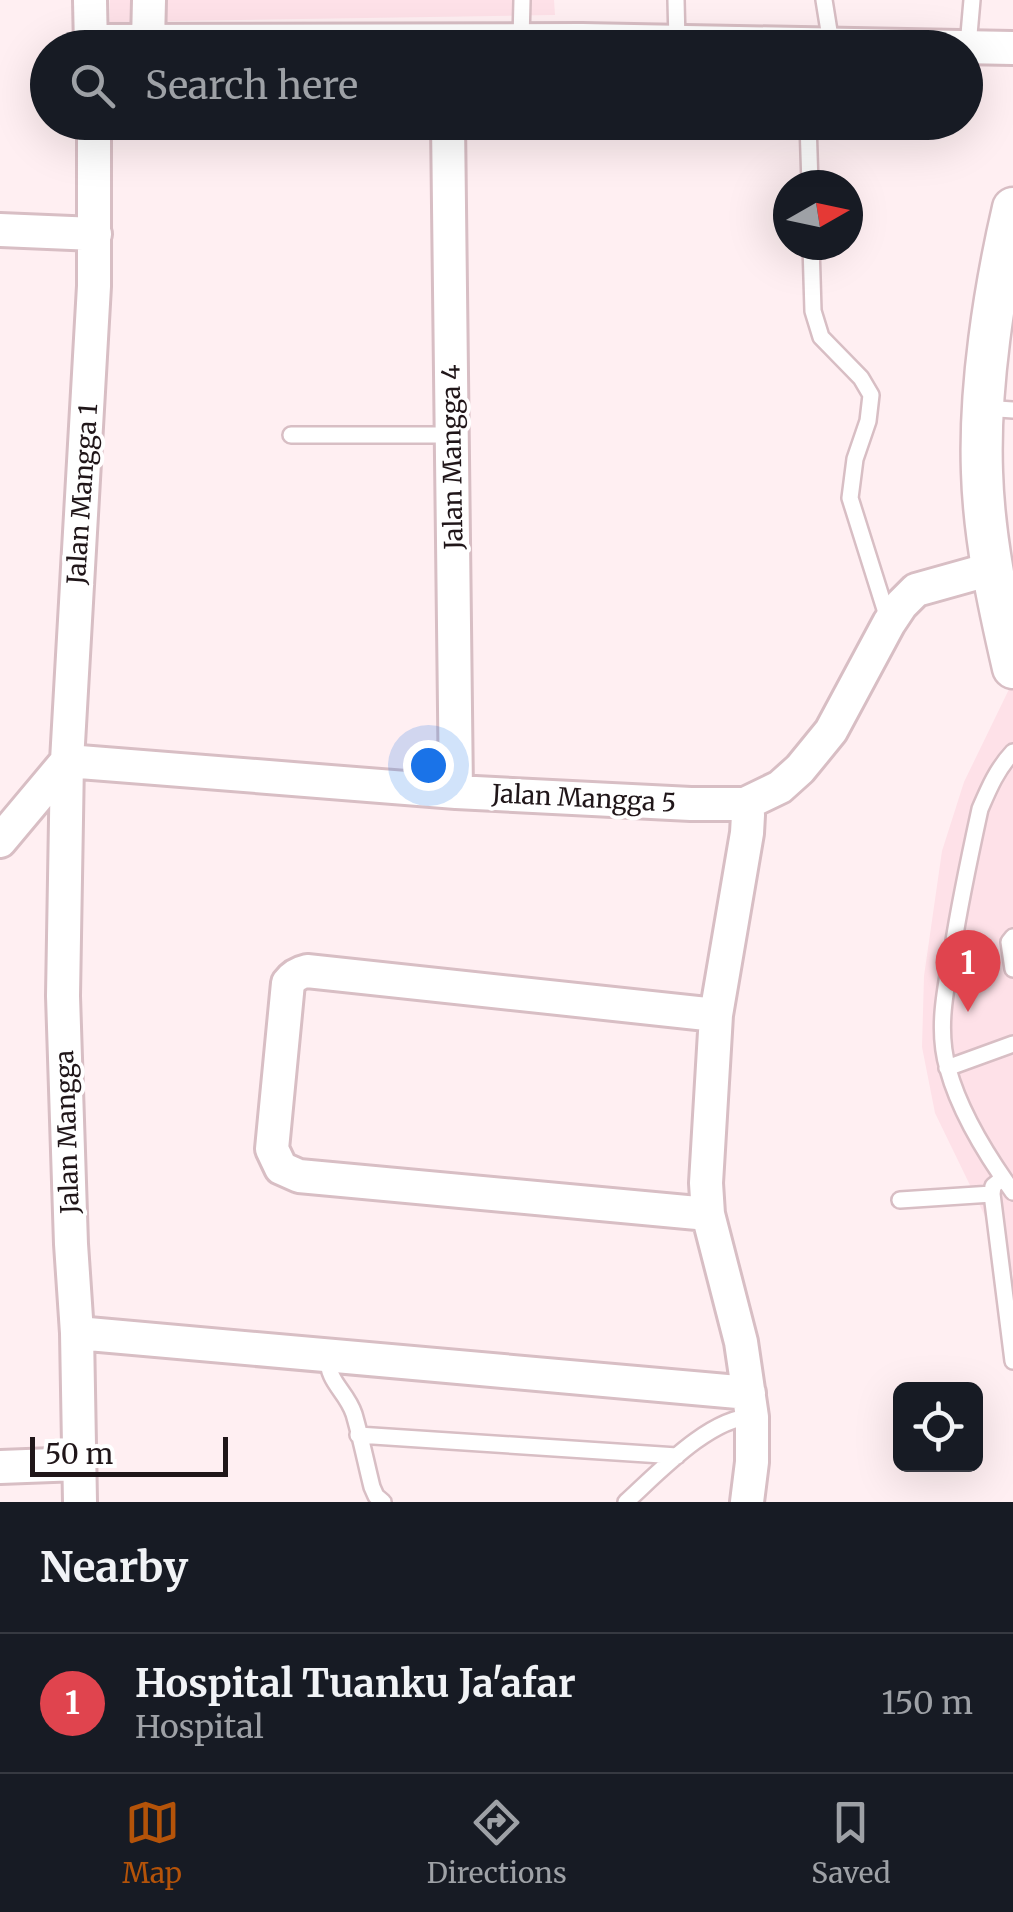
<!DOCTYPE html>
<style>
body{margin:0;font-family:Merriweather,serif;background:#20242c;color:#f1f3f6}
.controls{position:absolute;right:30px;bottom:30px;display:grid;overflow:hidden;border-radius:15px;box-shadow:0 10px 40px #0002}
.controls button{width:90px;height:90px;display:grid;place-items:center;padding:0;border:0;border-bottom:2px solid #363941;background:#171b24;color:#f1f3f6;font:50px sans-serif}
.compass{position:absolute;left:773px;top:170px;width:90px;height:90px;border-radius:50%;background:#171b24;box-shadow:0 10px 40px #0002;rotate:81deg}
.scale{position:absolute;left:30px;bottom:25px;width:198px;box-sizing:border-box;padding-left:10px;border:5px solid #201619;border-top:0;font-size:28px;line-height:35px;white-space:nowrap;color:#201619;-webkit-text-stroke:8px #fff;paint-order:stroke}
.you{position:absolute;left:428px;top:765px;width:35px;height:35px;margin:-25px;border:8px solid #fff;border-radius:50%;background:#1a73e8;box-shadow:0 0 0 15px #1a73e833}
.badge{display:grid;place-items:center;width:65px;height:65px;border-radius:50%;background:#b45309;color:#fff;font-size:32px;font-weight:700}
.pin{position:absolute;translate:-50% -82px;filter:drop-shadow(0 2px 5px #0008)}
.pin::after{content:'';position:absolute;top:52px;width:35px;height:30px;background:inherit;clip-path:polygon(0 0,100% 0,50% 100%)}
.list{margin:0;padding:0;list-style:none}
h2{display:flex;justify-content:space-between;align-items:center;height:130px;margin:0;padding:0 40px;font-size:42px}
h2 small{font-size:32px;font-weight:400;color:#9ea1a6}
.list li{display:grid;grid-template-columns:65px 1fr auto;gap:30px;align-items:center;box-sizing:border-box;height:140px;padding:0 40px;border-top:2px solid #363941}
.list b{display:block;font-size:38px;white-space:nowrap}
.list p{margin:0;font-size:32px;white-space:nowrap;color:#9ea1a6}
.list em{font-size:32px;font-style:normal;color:#9ea1a6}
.icon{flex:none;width:55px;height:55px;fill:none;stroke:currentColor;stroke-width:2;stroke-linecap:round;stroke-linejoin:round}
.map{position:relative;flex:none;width:1013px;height:1502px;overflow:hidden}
.search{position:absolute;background:#171b24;box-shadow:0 10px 40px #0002;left:30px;right:30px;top:30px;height:110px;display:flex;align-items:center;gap:25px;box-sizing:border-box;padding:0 35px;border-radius:55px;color:#9ea1a6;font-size:38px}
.sheet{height:270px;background:#171b24}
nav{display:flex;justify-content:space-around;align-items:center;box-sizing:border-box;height:140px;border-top:2px solid #363941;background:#171b24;font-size:28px;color:#9ea1a6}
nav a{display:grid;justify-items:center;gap:5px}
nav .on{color:#b45309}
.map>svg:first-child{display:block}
</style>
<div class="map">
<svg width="1013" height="1502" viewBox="0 0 1013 1502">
<rect width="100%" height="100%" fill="#ffeff2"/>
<path fill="#fee1e8" d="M110,0H554L555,15L110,22Z
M1013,681V1274L935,1113L922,1047L924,976L942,851L964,782Z"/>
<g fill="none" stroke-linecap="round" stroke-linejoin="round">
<g stroke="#d8bec4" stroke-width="20">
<path id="service" d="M676,0L677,42
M824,0L829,31L828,45
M521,40L522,0
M966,69L972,0
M808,122L810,185
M899,122L935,125L945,122
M811,245L813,311L821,337L861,378L871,395L868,421L855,459L850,498L889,622
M984,408L1013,410
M291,435H452
M1013,752C997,769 989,788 980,809C970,855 960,901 953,947C946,987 936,1029 948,1069C960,1113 987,1156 1013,1192
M1013,937L1009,942L1013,969
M947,1068L1013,1044
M1003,1178L993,1186L992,1194L1013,1361
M900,1200L992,1194
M328,1356C327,1383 346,1390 354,1414C361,1438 366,1463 372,1487L376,1496L383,1502
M358,1435L677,1456
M626,1502C657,1474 710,1417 752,1417"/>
</g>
<g stroke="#d8bec4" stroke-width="38">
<path id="minor" d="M90,0L91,48
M91,41L582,40L1013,48
M148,42L149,0
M448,122L456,792
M0,230L95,234
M67,761L456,792L691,804H745L780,787L800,769L831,731L889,623L901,605L916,590L991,569
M745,804L748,815L747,833L716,1015L706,1183L708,1214L741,1342L752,1417V1462L747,1502
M0,841L67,761
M708,1214L299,1176L281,1168L272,1149L288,983C293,976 298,973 307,971L716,1015
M77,1333L749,1393
M0,1467L79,1464
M80,1502L77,1333L71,1244L63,996L67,761L94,286V122"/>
</g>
<g stroke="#d8bec4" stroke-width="45">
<path id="tertiary" d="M1013,208C994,290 979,388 982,472C984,539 998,603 1013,668"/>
</g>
<use href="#service" stroke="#fff" stroke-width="15"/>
<use href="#minor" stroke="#fff" stroke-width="32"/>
<use href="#tertiary" stroke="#fff" stroke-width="40"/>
</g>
<g text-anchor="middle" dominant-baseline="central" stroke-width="8" stroke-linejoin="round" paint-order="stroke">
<g font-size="25" fill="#201619" stroke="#fff">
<text transform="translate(452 457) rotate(-91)">Jalan Mangga 4</text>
<text transform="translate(82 494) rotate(-86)">Jalan Mangga 1</text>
<text transform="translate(584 798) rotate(3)">Jalan Mangga 5</text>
<text transform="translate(67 1132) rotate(-92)">Jalan Mangga</text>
</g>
</g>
</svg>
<div class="controls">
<button><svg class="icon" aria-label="locate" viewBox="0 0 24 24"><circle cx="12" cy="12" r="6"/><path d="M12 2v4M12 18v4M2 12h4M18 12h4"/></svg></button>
</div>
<svg class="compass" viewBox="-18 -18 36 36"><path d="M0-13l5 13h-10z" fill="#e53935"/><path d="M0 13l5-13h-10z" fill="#9ea1a6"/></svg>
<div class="scale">50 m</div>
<div class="you"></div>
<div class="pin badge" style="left:968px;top:1012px;background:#e0444e">1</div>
<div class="search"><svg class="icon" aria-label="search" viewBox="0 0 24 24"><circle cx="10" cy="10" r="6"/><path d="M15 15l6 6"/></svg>Search here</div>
</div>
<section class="sheet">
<h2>Nearby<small></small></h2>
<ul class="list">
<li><span class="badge" style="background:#e0444e">1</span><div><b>Hospital Tuanku Ja'afar</b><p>Hospital</p></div><em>150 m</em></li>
</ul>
</section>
<nav>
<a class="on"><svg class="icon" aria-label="map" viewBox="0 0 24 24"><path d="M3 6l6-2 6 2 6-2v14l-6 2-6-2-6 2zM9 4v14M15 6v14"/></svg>Map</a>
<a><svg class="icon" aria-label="directions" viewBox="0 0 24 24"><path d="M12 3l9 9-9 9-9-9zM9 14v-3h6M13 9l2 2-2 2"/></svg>Directions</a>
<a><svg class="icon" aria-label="saved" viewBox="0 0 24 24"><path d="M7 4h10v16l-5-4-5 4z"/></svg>Saved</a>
</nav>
